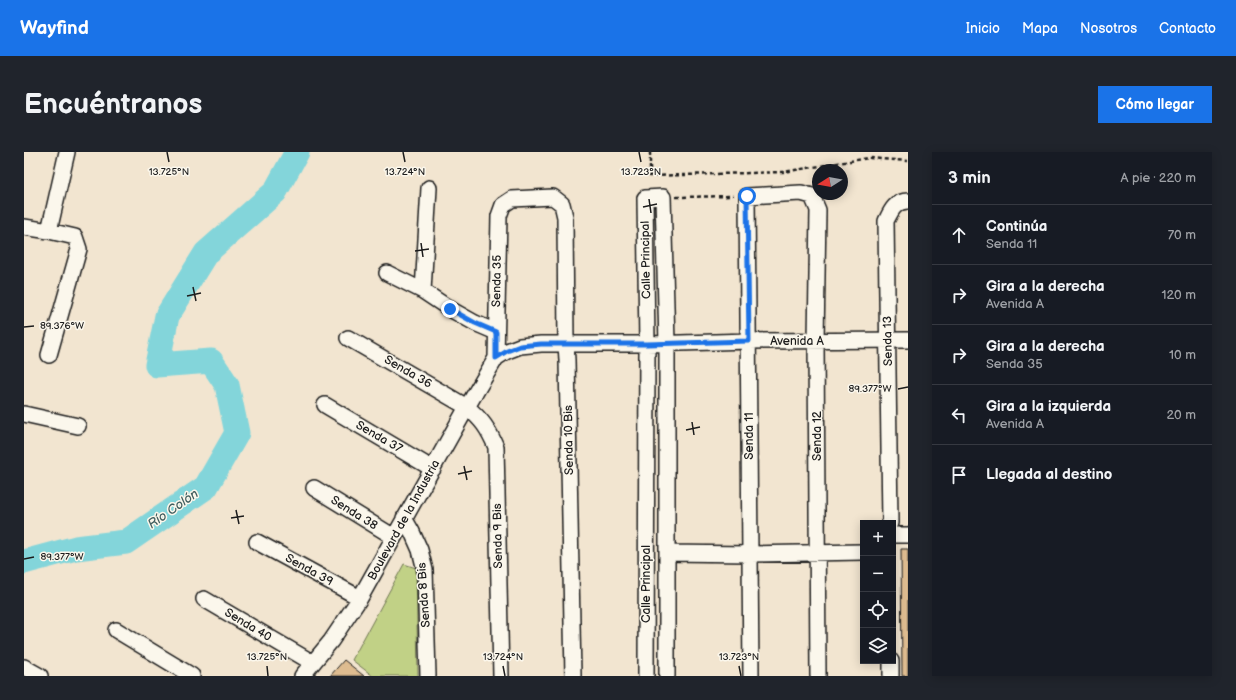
<!DOCTYPE html>
<html lang="es">
<meta charset="utf-8">
<style>
body{margin:0;font-family:"Balsamiq Sans",sans-serif;background:#20242c;color:#f1f3f6}
.controls{position:absolute;right:12px;bottom:12px;display:grid;overflow:hidden;border-radius:0px;box-shadow:0 2px 10px #0003}
.controls button{width:36px;height:36px;display:grid;place-items:center;padding:0;border:0;border-bottom:1px solid #363941;background:#171b24;color:#f1f3f6;font:20px sans-serif}
.compass{position:absolute;left:788px;top:12px;width:36px;height:36px;border-radius:50%;background:#171b24;box-shadow:0 2px 10px #0003;rotate:259deg}
.stop{position:absolute;width:12px;height:12px;margin:-9px;border:3px solid #1a73e8;border-radius:50%;background:#fff}
.stop.end{background:#1a73e8;border-color:#fff;box-shadow:0 1px 4px #0008}
.list{margin:0;padding:0;list-style:none}
h2{display:flex;justify-content:space-between;align-items:center;height:52px;margin:0;padding:0 16px;font-size:17px}
h2 small{font-size:13px;font-weight:400;color:#9ea1a6}
.list li{display:grid;grid-template-columns:26px 1fr auto;gap:12px;align-items:center;box-sizing:border-box;height:60px;padding:0 16px;border-top:1px solid #363941}
.list b{display:block;font-size:15px;white-space:nowrap}
.list p{margin:0;font-size:13px;white-space:nowrap;color:#9ea1a6}
.list em{font-size:13px;font-style:normal;color:#9ea1a6}
.icon{flex:none;width:22px;height:22px;fill:none;stroke:currentColor;stroke-width:2;stroke-linecap:round;stroke-linejoin:round}
.map{position:relative;flex:none;width:884px;height:524px;overflow:hidden;border-radius:0px}
header{display:flex;align-items:center;gap:24px;box-sizing:border-box;height:56px;padding:0 20px;background:#1a73e8;color:#fff}
header strong{font-size:19px}
nav{display:flex;gap:22px;margin-inline-start:auto;font-size:14px}
.intro{display:flex;align-items:center;justify-content:space-between;box-sizing:border-box;height:96px;padding:0 24px}
h1{margin:0;font-size:28px}
.button{padding:10px 18px;border-radius:0px;background:#1a73e8;color:#fff;font-size:14px;font-weight:700}
main{display:flex;gap:24px;padding:0 24px}
aside{flex:1;background:#171b24;border-radius:0px;box-shadow:0 2px 10px #0003}
.map>svg:first-child{display:block}
</style>
<header>
<strong>Wayfind</strong>
<nav><a>Inicio</a><a>Mapa</a><a>Nosotros</a><a>Contacto</a></nav>
</header>
<div class="intro"><h1>Encuéntranos</h1><a class="button">Cómo llegar</a></div>
<main>
<div class="map">
<svg width="884" height="524" viewBox="0 0 884 524">
<rect width="100%" height="100%" fill="#f2e5d0"/>
<filter id="ink" filterUnits="userSpaceOnUse"><feTurbulence type="fractalNoise" baseFrequency=".025" numOctaves="2"/><feDisplacementMap in="SourceGraphic" scale="8" xChannelSelector="R" yChannelSelector="G"/><feConvolveMatrix kernelMatrix="1 2 1 2 8 2 1 2 1" color-interpolation-filters="sRGB"/></filter>
<g filter="url(#ink)">
<path fill="#c1d186" stroke="#6e7651" d="M380,412L392,416L394,524H349L328,508Z"/>
<g fill="none" stroke-linecap="round" stroke-linejoin="round">
<path stroke="#83d5da" stroke-width="25" d="M0,410L52,396L102,390L182,335L213,281L203,233L187,209L133,213L143,164L182,101L251,40L273,0"/>
</g>
<path fill="#debc90" stroke="#1c1c1c" d="M877,397H884V524H878Z
M320,508L340,524H306Z"/>
<g fill="none" stroke-linecap="round" stroke-linejoin="round">
<g stroke="#1c1c1c" stroke-width="18">
<path id="minor" d="M0,75L25,79L51,85L55,97L25,203
M25,79L43,0
M363,121L399,139L426,157L451,171L472,180
M399,139L405,36
M324,186L443,255C458,268 464,276 472,295L477,524
M472,206L475,64L479,53L488,47L529,45L538,52L541,65L542,192L543,208L549,524
M301,253L409,317
M0,262L54,274
M290,336L370,385
M380,366L388,380L396,398L401,418L404,524
M866,371L862,69C867,59 871,49 884,49
M869,383H884
M233,390L336,446
M643,401L726,402L839,400
M180,447L289,511
M92,478L168,524
M867,509V524
M0,515L16,524
M278,524L307,489L336,446L443,255L472,206L483,199L496,194L517,192H623L725,189L884,188
M622,524L623,192L621,46L639,45L643,191V524
M727,524L723,44L777,41L788,44L794,58L792,189L794,524"/>
</g>
<path stroke="#1c1c1c" stroke-width="2.5" stroke-dasharray="4 3" stroke-linecap="butt" d="M626,0V24L759,20L845,6L884,9
M652,45L709,44"/>
<use href="#minor" stroke="#fbf7ec" stroke-width="15"/>
</g>
</g>
<g fill="none" stroke-linecap="round" stroke-linejoin="round" filter="url(#ink)">
<path stroke="#1a73e8" stroke-width="5" d="M426,157L451,171L472,180V206L483,199L496,194L517,192H623L725,189L723,44"/>
</g>
<path fill="none" stroke="#1c1c1c" stroke-width="1.5" d="M143,0L145,10M379,0L381,10M615,0L617,10M625,47L627,61M619,55L633,52M397,91L399,105M391,99L405,97M169,135L172,149M163,144L177,141M0,175L10,174M874,237L884,235M668,270L670,283M662,278L676,275M440,314L443,328M434,322L448,319M212,358L215,372M207,366L220,364M0,407L10,405M243,514L244,524M479,514L481,524M715,514L717,524"/>
<g text-anchor="middle" dominant-baseline="central" stroke-width="3" stroke-linejoin="round" paint-order="stroke">
<g font-size="12" fill="#1c1c1c" stroke="#fbf7ec">
<text transform="translate(622 108) rotate(-91)">Calle Principal</text>
<text transform="translate(473 129) rotate(-89)">Senda 35</text>
<text x="773" y="189">Avenida A</text>
<text transform="translate(864 189) rotate(-91)">Senda 13</text>
<text transform="translate(384 220) rotate(30)">Senda 36</text>
<text transform="translate(725 284) rotate(-90)">Senda 11</text>
<text transform="translate(793 284) rotate(-90)">Senda 12</text>
<text transform="translate(355 285) rotate(30)">Senda 37</text>
<text transform="translate(545 288) rotate(-91)">Senda 10 Bis</text>
<text transform="translate(330 361) rotate(32)">Senda 38</text>
<text transform="translate(380 368) rotate(-61)">Boulevard de la Industria</text>
<text transform="translate(474 384) rotate(-91)">Senda 9 Bis</text>
<text transform="translate(285 418) rotate(29)">Senda 39</text>
<text transform="translate(622 432) rotate(-90)">Calle Principal</text>
<text transform="translate(400 443) rotate(-94)">Senda 8 Bis</text>
<text transform="translate(224 473) rotate(31)">Senda 40</text>
</g>
<g font-size="13" font-style="italic" fill="#405d5e" stroke="#fbf7ec">
<text transform="translate(149 357) rotate(-35)">Río Colón</text>
</g>
</g>
<g font-size="10" text-anchor="middle" fill="#1c1c1c" stroke="#fbf7ec" stroke-width="3" stroke-linejoin="round" paint-order="stroke">
<text x="145" y="23">13.725°N</text>
<text x="381" y="23">13.724°N</text>
<text x="617" y="23">13.723°N</text>
<text x="38" y="177">89.376°W</text>
<text x="846" y="240">89.377°W</text>
<text x="38" y="408">89.377°W</text>
<text x="243" y="508">13.725°N</text>
<text x="479" y="508">13.724°N</text>
<text x="715" y="508">13.723°N</text>
</g>
</svg>
<div class="controls">
<button>+</button>
<button>−</button>
<button><svg class="icon" aria-label="locate" viewBox="0 0 24 24"><circle cx="12" cy="12" r="6"/><path d="M12 2v4M12 18v4M2 12h4M18 12h4"/></svg></button>
<button><svg class="icon" aria-label="layers" viewBox="0 0 24 24"><path d="M12 4l9 5-9 5-9-5zM3 14l9 5 9-5"/></svg></button>
</div>
<svg class="compass" viewBox="-18 -18 36 36"><path d="M0-13l5 13h-10z" fill="#e53935"/><path d="M0 13l5-13h-10z" fill="#9ea1a6"/></svg>
<div class="stop" style="left:723px;top:44px"></div>
<div class="stop end" style="left:426px;top:157px"></div>
</div>
<aside>
<h2>3 min<small>A pie · 220 m</small></h2>
<ul class="list">
<li><svg class="icon" aria-label="ahead" viewBox="0 0 24 24"><path d="M12 20V5M6 11l6-6 6 6"/></svg><div><b>Continúa</b><p>Senda 11</p></div><em>70 m</em></li>
<li><svg class="icon" aria-label="right" viewBox="0 0 24 24"><path d="M7 20v-9h11M14 6l5 5-5 5"/></svg><div><b>Gira a la derecha</b><p>Avenida A</p></div><em>120 m</em></li>
<li><svg class="icon" aria-label="right" viewBox="0 0 24 24"><path d="M7 20v-9h11M14 6l5 5-5 5"/></svg><div><b>Gira a la derecha</b><p>Senda 35</p></div><em>10 m</em></li>
<li><svg class="icon" aria-label="left" viewBox="0 0 24 24"><path d="M17 20v-9H6M10 6l-5 5 5 5"/></svg><div><b>Gira a la izquierda</b><p>Avenida A</p></div><em>20 m</em></li>
<li><svg class="icon" aria-label="arrive" viewBox="0 0 24 24"><path d="M6 21V4h12l-3 4 3 4H6"/></svg><div><b>Llegada al destino</b></div></li>
</ul>
</aside>
</main>
